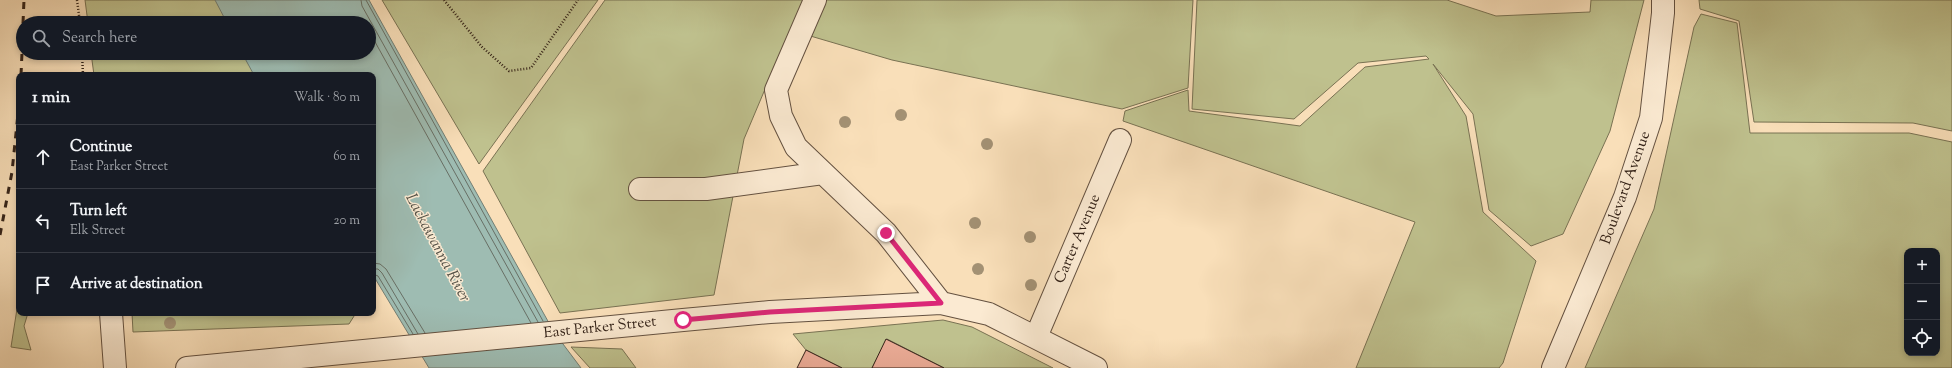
<!DOCTYPE html>
<meta charset="utf-8">
<style>
body{margin:0;font-family:"Sorts Mill Goudy",serif;background:#20242c;color:#f1f3f6}
.controls{position:absolute;right:12px;bottom:12px;display:grid;overflow:hidden;border-radius:8px;box-shadow:0 2px 6px #0003}
.controls button{width:36px;height:36px;display:grid;place-items:center;padding:0;border:0;border-bottom:1px solid #363941;background:#171b24;color:#f1f3f6;font:20px sans-serif}
.stop{position:absolute;width:12px;height:12px;margin:-9px;border:3px solid #db2777;border-radius:50%;background:#fff}
.stop.end{background:#db2777;border-color:#fff;box-shadow:0 1px 4px #0008}
.list{margin:0;padding:0;list-style:none}
h2{display:flex;justify-content:space-between;align-items:center;height:52px;margin:0;padding:0 16px;font-size:17px}
h2 small{font-size:13px;font-weight:400;color:#9ea1a6}
.list li{display:grid;grid-template-columns:26px 1fr auto;gap:12px;align-items:center;box-sizing:border-box;height:64px;padding:0 16px;border-top:1px solid #363941}
.list b{display:block;font-size:15px;white-space:nowrap}
.list p{margin:0;font-size:13px;white-space:nowrap;color:#9ea1a6}
.list em{font-size:13px;font-style:normal;color:#9ea1a6}
.icon{flex:none;width:22px;height:22px;fill:none;stroke:currentColor;stroke-width:2;stroke-linecap:round;stroke-linejoin:round}
.map{position:relative;flex:none;width:1952px;height:368px;overflow:hidden}
.search{position:absolute;background:#171b24;box-shadow:0 2px 6px #0003;left:16px;top:16px;width:360px;height:44px;display:flex;align-items:center;gap:10px;box-sizing:border-box;padding:0 14px;border-radius:22px;color:#9ea1a6;font-size:15px}
.panel{position:absolute;background:#171b24;box-shadow:0 2px 6px #0003;left:16px;top:72px;width:360px;height:244px;border-radius:8px}
.map>svg:first-child{display:block}
</style>
<div class="map">
<svg width="1952" height="368" viewBox="0 0 1952 368">
<rect width="100%" height="100%" fill="#f9dfb9"/>
<filter id="stains"><feTurbulence type="fractalNoise" baseFrequency=".005" numOctaves="4"/><feColorMatrix values="0 0 0 0 .2 0 0 0 0 .09 0 0 0 0 .02 0 0 0 .5 -.17"/></filter>
<radialGradient id="worn" r=".72"><stop offset=".6" stop-color="#630" stop-opacity="0"/><stop offset="1" stop-color="#630" stop-opacity=".3"/></radialGradient>
<path fill="#bfc18e" stroke="#797253" fill-rule="evenodd" d="M85,0H218L230,23H88Z
M382,0H598L479,164Z
M605,0H1193L1188,88L1122,109L892,60L790,30L744,139L714,295L560,313L483,171Z
M1197,0H1447L1496,16L1590,12L1591,0H1644L1610,131L1563,234L1531,246L1489,210L1473,114L1433,64L1466,116L1483,212L1536,261L1503,363L1499,368H1356L1415,222L1123,121L1125,111L1188,90L1189,111L1300,126L1365,67L1429,59L1426,56L1358,63L1294,119L1192,109Z
M1699,0H1952V131L1913,123L1754,122L1739,21L1700,9Z
M1701,14L1737,23L1750,133H1909L1952,142V368H1585L1654,209L1694,27ZM1907,251H1937V353H1907Z
M91,53H247L258,75H94Z
M19,296V313H28L24,326L31,350L11,347Z
M132,313H356L349,324L133,332Z
M943,320L972,327L1053,368H944L887,339L872,368H842L806,350L793,334Z
M571,347L622,349L636,368H590Z"/>
<path fill="#9ebcb2" stroke="#737e74" d="M215,0H369L554,332L581,368H429L373,275V75H254L242,53H369V23H227Z"/>
<g fill="none" stroke-linecap="round" stroke-linejoin="round">
<path stroke="#686f65" stroke-width="1" d="M361,0L362,6L538,322
M366,0L543,321
M369,31L531,323
M373,263L380,264L386,269L425,333
M373,269H378L382,273L418,334
M373,274L378,276L413,334"/>
</g>
<path fill="#e9aa95" stroke="#332218" d="M886,339L944,368H872Z
M806,350L842,368H797Z"/>
<g fill="none" stroke-linecap="round" stroke-linejoin="round">
<g stroke="#645140" stroke-width="24">
<path id="minor" d="M815,0L776,90L781,116L796,147L886,233L941,303
M640,189H706L823,173
M111,313L115,368
M1036,337L1120,140
M187,368L683,320L770,312L941,303L989,314L1096,368
M1553,368L1625,197L1651,118L1663,13V0"/>
</g>
<path stroke="#332218" stroke-width="2.5" stroke-dasharray="1 2" stroke-linecap="butt" d="M77,0L80,23
M444,0L482,47L509,71L531,68L578,0
M82,53L83,75"/>
<use href="#minor" stroke="#fbead2" stroke-width="22"/>
<path stroke="#332218" stroke-width="3" stroke-dasharray="7 7" stroke-linecap="butt" d="M23,23L24,0
M21,75L23,31
M0,235L12,172L19,104"/>
</g>
<g fill="#a39174">
<circle cx="901" cy="115" r="6"/>
<circle cx="845" cy="122" r="6"/>
<circle cx="987" cy="144" r="6"/>
<circle cx="975" cy="223" r="6"/>
<circle cx="1030" cy="237" r="6"/>
<circle cx="978" cy="269" r="6"/>
<circle cx="1031" cy="285" r="6"/>
<circle cx="170" cy="323" r="6"/>
</g>
<g fill="none" stroke-linecap="round" stroke-linejoin="round">
<path stroke="#db2777" stroke-width="5" d="M683,320L770,312L941,303L886,233"/>
</g>
<g text-anchor="middle" dominant-baseline="central" stroke-width="3" stroke-linejoin="round" paint-order="stroke">
<g font-size="15" fill="#332218" stroke="#fbead2">
<text transform="translate(1626 188) rotate(-70)">Boulevard Avenue</text>
<text transform="translate(1078 239) rotate(-67)">Carter Avenue</text>
<text transform="translate(600 328) rotate(-6)">East Parker Street</text>
</g>
<g font-size="16" font-style="italic" fill="#535046" stroke="#fbead2">
<text transform="translate(437 248) rotate(62)">Lackawanna River</text>
</g>
</g>
<rect width="100%" height="100%" filter="url(#stains)"/>
<rect width="100%" height="100%" fill="url(#worn)"/>
</svg>
<div class="controls">
<button>+</button>
<button>−</button>
<button><svg class="icon" aria-label="locate" viewBox="0 0 24 24"><circle cx="12" cy="12" r="6"/><path d="M12 2v4M12 18v4M2 12h4M18 12h4"/></svg></button>
</div>
<div class="stop" style="left:683px;top:320px"></div>
<div class="stop end" style="left:886px;top:233px"></div>
<div class="search"><svg class="icon" aria-label="search" viewBox="0 0 24 24"><circle cx="10" cy="10" r="6"/><path d="M15 15l6 6"/></svg>Search here</div>
<section class="panel">
<h2>1 min<small>Walk · 80 m</small></h2>
<ul class="list">
<li><svg class="icon" aria-label="ahead" viewBox="0 0 24 24"><path d="M12 20V5M6 11l6-6 6 6"/></svg><div><b>Continue</b><p>East Parker Street</p></div><em>60 m</em></li>
<li><svg class="icon" aria-label="left" viewBox="0 0 24 24"><path d="M17 20v-9H6M10 6l-5 5 5 5"/></svg><div><b>Turn left</b><p>Elk Street</p></div><em>20 m</em></li>
<li><svg class="icon" aria-label="arrive" viewBox="0 0 24 24"><path d="M6 21V4h12l-3 4 3 4H6"/></svg><div><b>Arrive at destination</b></div></li>
</ul>
</section>
</div>
